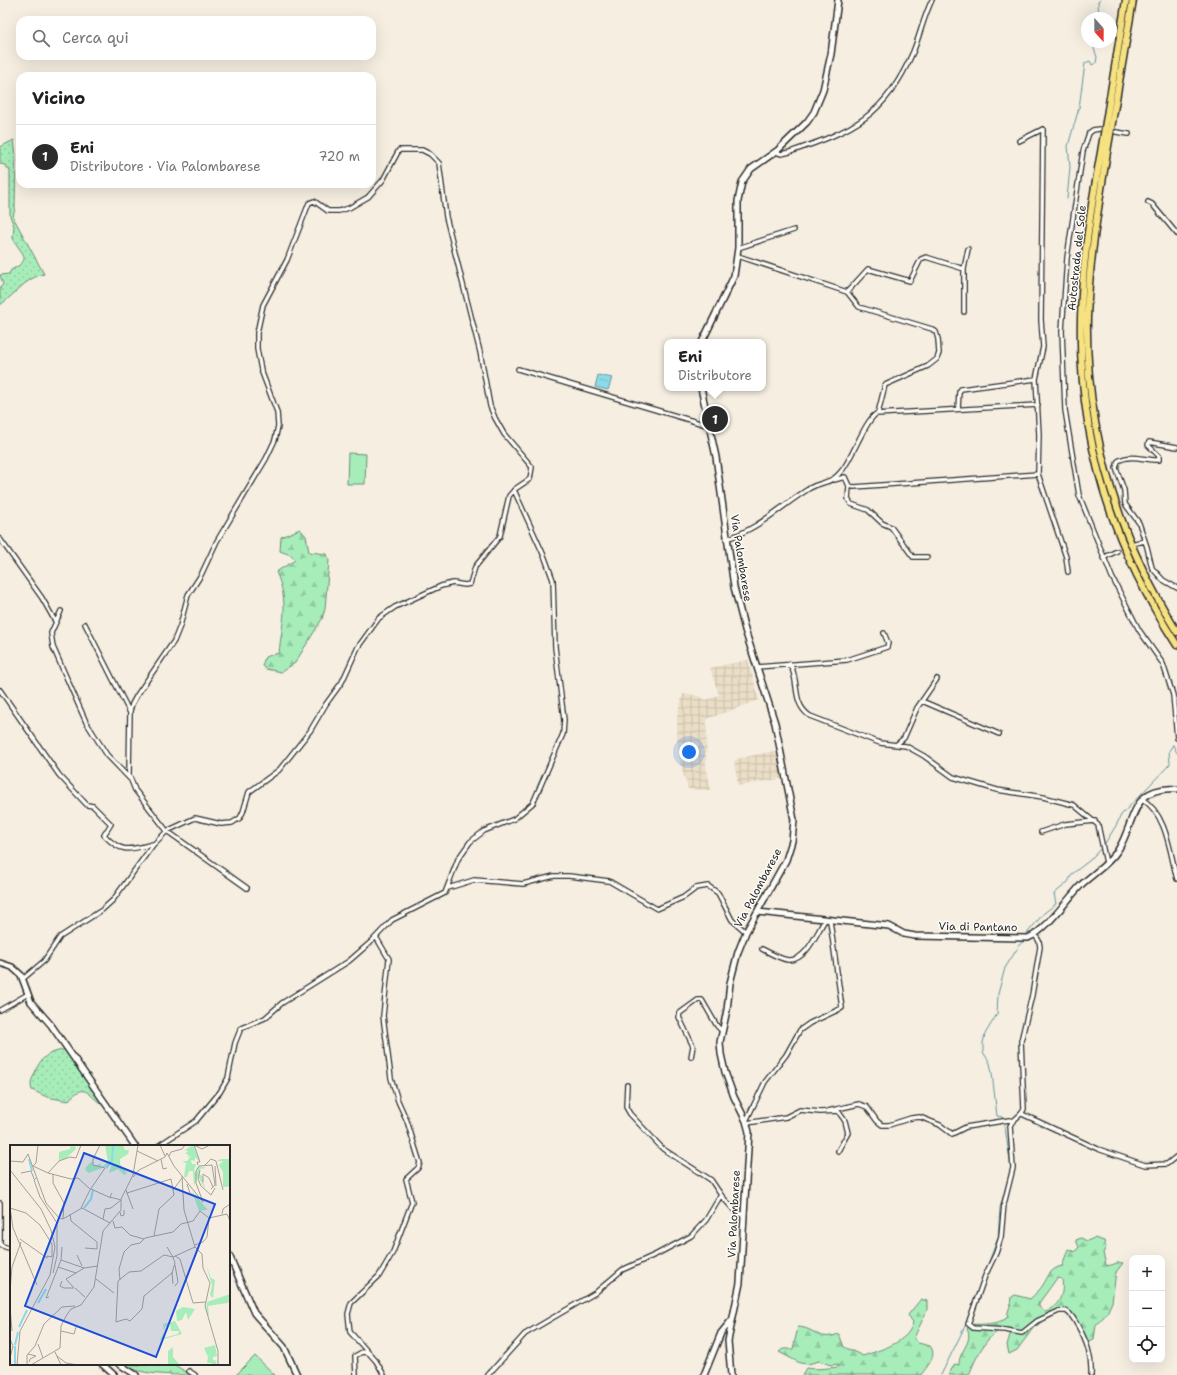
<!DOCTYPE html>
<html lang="it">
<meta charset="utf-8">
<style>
body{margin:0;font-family:"Shantell Sans",sans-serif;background:#f2f2f2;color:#202124}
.controls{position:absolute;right:12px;bottom:12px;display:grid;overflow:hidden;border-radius:8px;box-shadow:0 4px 16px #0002}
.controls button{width:36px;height:36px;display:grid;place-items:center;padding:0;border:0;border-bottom:1px solid #e0e0e0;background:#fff;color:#202124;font:20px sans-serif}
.compass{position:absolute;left:1081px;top:12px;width:36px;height:36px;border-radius:50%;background:#fff;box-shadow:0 4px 16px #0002;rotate:159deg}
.you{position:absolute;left:689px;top:752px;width:14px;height:14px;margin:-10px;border:3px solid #fff;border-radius:50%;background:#1a73e8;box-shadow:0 0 0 6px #1a73e833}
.badge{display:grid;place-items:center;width:26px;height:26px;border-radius:50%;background:#2b2b2b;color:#fff;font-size:13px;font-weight:700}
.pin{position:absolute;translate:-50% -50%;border:2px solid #fff;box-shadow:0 1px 4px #0006}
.popup{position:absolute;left:664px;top:339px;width:102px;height:52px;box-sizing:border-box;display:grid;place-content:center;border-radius:8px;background:#fff;filter:drop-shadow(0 1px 3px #0005);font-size:13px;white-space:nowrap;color:#757577}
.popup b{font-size:15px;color:#202124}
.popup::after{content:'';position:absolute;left:50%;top:100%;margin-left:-8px;border:8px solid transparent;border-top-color:#fff}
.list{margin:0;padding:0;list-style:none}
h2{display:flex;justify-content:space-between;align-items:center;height:52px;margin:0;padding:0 16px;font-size:17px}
h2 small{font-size:13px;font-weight:400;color:#757577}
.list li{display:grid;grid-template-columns:26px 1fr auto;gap:12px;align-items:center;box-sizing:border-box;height:64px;padding:0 16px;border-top:1px solid #e0e0e0}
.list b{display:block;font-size:15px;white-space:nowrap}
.list p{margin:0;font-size:13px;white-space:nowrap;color:#757577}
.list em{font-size:13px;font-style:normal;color:#757577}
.icon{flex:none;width:22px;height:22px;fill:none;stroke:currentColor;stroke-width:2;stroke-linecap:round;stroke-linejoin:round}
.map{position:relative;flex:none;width:1177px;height:1375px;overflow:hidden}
.search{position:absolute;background:#fff;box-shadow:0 4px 16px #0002;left:16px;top:16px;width:360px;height:44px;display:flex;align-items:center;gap:10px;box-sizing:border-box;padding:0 14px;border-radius:12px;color:#757577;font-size:15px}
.panel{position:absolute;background:#fff;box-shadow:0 4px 16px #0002;left:16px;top:72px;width:360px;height:116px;border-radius:12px}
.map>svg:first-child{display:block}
</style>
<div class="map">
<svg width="1177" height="1375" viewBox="0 0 1177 1375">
<defs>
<pattern id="industrial-grid" width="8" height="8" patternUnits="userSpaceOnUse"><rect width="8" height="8" fill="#ebdec7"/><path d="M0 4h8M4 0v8" fill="none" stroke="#cabfab"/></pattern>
<pattern id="grass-dots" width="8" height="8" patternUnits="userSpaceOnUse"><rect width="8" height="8" fill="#a7edba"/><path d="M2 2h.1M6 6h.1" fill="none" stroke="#90cba0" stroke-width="1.8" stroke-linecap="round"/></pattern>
<pattern id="forest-firs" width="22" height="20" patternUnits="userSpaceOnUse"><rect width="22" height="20" fill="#a7edba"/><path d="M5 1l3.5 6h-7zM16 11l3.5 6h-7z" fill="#90cba0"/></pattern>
<pattern id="water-ripples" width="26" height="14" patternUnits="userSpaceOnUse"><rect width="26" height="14" fill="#8bdae9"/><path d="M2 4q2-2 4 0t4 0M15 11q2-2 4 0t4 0" fill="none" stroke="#78bbc8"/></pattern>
</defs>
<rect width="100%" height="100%" fill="#f5eee1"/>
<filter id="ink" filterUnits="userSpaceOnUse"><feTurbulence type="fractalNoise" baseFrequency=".025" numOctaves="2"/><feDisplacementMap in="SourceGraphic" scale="8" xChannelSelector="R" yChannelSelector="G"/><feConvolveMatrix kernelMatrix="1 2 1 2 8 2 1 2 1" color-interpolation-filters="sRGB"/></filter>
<g filter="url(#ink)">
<path fill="url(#industrial-grid)" d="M748,660L759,700L707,719L706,767L711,790L688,789L680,762L677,737V716L683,694L695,695L706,700L719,695L710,668Z
M779,750L784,778L738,786L734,761L737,760L736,759Z"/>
<path fill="url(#grass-dots)" stroke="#698c72" d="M14,140L16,156L15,208L13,217L44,274C25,278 16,294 0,305V288L3,284L0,275L9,274L11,270C35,258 20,254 13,238L14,226L10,216V171L5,165L0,164V147Z
M67,1049L104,1105C88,1098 87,1079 68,1101L47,1097L32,1090C30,1083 31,1081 34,1075C41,1056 47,1053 67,1049Z"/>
<path fill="url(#forest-firs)" stroke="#698c72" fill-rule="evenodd" d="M300,529L306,536L309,552L327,554L329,560L325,609L322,619L295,663L281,672L266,669L262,666L265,657L279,653C282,622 290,603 276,572L295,560L291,555L280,551L281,537Z
M1081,1238L1087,1241L1094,1238L1104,1241L1106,1247L1103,1253L1106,1265C1112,1267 1116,1261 1123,1263L1116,1272L1112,1302L1107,1313L1096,1325L1094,1339L1089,1341L1086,1339C1081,1330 1075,1312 1064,1310L1034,1327L1017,1350L1009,1354L1007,1345L1012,1328C988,1327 976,1358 969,1375H948L955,1364L959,1365C958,1352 974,1342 967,1329L971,1324C980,1325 999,1324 1007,1318C1007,1310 1012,1305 1012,1297L1015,1295L1030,1299C1034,1295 1040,1290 1043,1285C1049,1275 1050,1269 1062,1266L1068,1249L1075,1252L1079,1247L1076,1240ZM1057,1278L1062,1279C1064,1294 1060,1305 1046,1312L1039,1307V1303Z
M921,1299L927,1301V1310L914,1338L918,1343L930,1346C938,1356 927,1366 921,1375H802L806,1368C817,1370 827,1368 838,1367V1364L831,1365L819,1361L808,1364L800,1363L779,1352L783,1349H793L798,1327C816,1328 817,1342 839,1334L844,1347L863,1356C879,1350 909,1343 913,1322L908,1315Z
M123,1364H173L191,1375C170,1375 138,1375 123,1364Z"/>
<path fill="#a7edba" stroke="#698c72" d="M348,453L366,454L365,484H347Z
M255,1356L275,1375H236Z"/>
<path fill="url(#water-ripples)" stroke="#65949d" d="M598,375L612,378L608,390L595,387Z"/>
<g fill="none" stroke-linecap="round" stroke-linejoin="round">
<path stroke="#65949d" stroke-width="1" d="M1099,18L1098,2L1100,0
M1067,199L1070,167L1068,146L1079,108L1085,63L1090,61L1092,65L1096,63L1097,57L1094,49L1097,42
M1173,745L1177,753
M1104,845L1117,824L1121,815L1170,764L1169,751L1173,745
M1024,937L1044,913L1056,904L1054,894L1068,882L1072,874L1090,860L1102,847
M1018,946L1024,941
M980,1285L998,1238L1000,1208L1011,1168L1004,1121L1002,1117L997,1116L992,1073L990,1063L983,1052V1043L985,1034L997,1014L998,994L1005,968L1017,949
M941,1375L966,1324"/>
<path stroke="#cdc7bd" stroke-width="3.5" stroke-dasharray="3.5 2" stroke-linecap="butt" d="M1117,551L1133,544"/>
<g stroke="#2b2b2b" stroke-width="6">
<path id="street" d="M1099,129L1093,130L1089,133L1083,151L1067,258L1062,331L1065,410L1079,495L1112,577L1139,630L1163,664L1173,695L1177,738
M1116,132L1129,134
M1019,141L1043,129L1041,320L1043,347L1036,379L1039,435L1038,474L1066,557L1068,572
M776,152L781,154L790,152C853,130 885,117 913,52C920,35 924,16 932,0
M1148,202L1152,204L1177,234
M738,248L794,230
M738,256L847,292
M964,269L968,249
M518,369L710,426
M958,409L959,392L961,389L1036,379
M878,413L885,385L928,366L937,359L939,353L938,339L936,332L932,329L859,307L847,292L868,269L910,281L921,259L926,257L964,269V312
M1177,447L1149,442L1148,445L1159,456V460C1146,461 1132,453 1118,461L1116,468L1124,490L1125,504L1139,523L1147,547L1152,568L1163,580L1177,588
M834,480L845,477L849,486L854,487L1038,474
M849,486L848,499L851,504L868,510L882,523L891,527L913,557H927
M0,539L42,598L55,621
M726,539C758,530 782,505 810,488C825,480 831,485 843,469C853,456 865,421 876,414L1038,405
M1135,543L1145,541
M1103,558L1117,551
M61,611L51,633L53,647L86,722L107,755L130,779
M85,624L130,713
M790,664C800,681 791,703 810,716L880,743L906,746L924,756L953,777L997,790L1043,797L1074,805L1098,825L1106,863
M757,667L847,660L887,647L888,643L884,633
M0,690L59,775L87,805L93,806L111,824L104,835C122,854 129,850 153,844
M922,701L999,734
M897,744L904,738L917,708L937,679
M1142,799C1167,814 1170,853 1177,879
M1041,832L1065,824L1095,821
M448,888L474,880L523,884L554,876H569L609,881L657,909L684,897L696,888L708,886L718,893L732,920L746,932
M1035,935L1039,941L1040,947L1032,995L1021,1041L1024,1109C1021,1117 1013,1118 1010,1126L1013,1168L1004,1204L1001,1237L996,1253L985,1276L968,1324L973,1328L1005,1330L1022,1333L1037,1321L1059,1311H1066C1072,1314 1074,1320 1078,1326C1087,1342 1092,1356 1091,1375
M376,937L389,959L383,1016L391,1078L398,1101L407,1121L420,1163L418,1168L406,1179L412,1202L393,1252L379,1276L351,1303L348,1314L350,1332L376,1361L384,1375
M762,949C770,953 780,959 788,960C806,962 817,932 825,920
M24,978L44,961L60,937L102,910L113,900L153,845L167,831L195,818L221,824L232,823L240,818L243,812L249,792L279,770L310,731L326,704L342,682L358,647L379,618L395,607L441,586L453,583L465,585L470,584L475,567L500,536L509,496L515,489L530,479L532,467L504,434L495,418L490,406L480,352L446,217L439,163L430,154L422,150H399L383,180L368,197L349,208L339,211H328L314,201L309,203L287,260L263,305L257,333V349L261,370L277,412L278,426L275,440L266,459L217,541L201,575L188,595L180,626L174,641L137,695L132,704L130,711L129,775L135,790L167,831L247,888
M0,1010L28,994
M691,1057L693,1046L679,1017L680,1013L698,1000H702L717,1026L722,1031
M627,1085L626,1107L630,1114L663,1149L711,1180L721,1195
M828,1111L859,1104L867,1107L877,1121L882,1125H889L911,1118L920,1117L940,1125L952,1134L966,1127L1009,1120L1013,1121
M1022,1114L1098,1149L1145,1165L1167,1164L1177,1156
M746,1121L765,1082L786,1055L800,1030L810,1023L842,1008L830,921
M747,1123L786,1117L800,1110L820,1112L838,1111L845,1121L848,1133L838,1151
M158,1146L196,1121L220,1092L228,1078L235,1043L241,1028L265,1018L282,1003L349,961L372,941L392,920L445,893L458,859L470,842L484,831L514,819L533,803L563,734L564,720L555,647L553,580L545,558L514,490
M0,1203V1245
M0,1245L11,1249
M189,1371L195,1375
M356,1375L355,1356L362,1352L369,1353
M488,1375L525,1334L595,1293L622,1270L657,1254L691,1236L706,1220L721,1195L733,1209L744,1216"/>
</g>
<g stroke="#2b2b2b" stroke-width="8">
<path id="secondary" d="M702,342L734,276L738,248V201L742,182L751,169L778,150L807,122L814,112L823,90L831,54L838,0
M701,388L716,457L734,587L745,630L775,723L794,820L792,841L786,860L746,932L738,952L730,983L727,1010L720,1042L721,1054L725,1072L734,1097L746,1121L749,1132L740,1283L728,1341L731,1375
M758,912L889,926L904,934L915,936L1028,938C1046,931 1068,898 1082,884C1094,873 1109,864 1118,850C1136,822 1130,785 1177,789
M0,963L12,967L21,975L31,1002L51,1025L135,1146
M229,1255L254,1313L284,1347L297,1375
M102,1364L114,1375
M119,1364L136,1375
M704,1375L721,1333L730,1322"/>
</g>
<g stroke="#2b2b2b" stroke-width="9">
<path id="highway" d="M1126,0C1118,51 1109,101 1101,152C1091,207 1082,263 1081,319C1078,437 1112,546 1177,645
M1133,0C1124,51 1116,101 1107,152C1098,207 1089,262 1087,318C1085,431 1118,537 1177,632"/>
</g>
<use href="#street" stroke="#fdfcf7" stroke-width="3.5"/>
<use href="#secondary" stroke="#fdfcf7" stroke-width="5"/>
<use href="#highway" stroke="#f7e281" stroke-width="6"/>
</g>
</g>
<g text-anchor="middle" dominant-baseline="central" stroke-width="3" stroke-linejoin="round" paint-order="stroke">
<g font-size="11" fill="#2b2b2b" stroke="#fdfcf7">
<text transform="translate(1077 258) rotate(-84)">Autostrada del Sole</text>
<text transform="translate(741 558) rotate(81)">Via Palombarese</text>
<text transform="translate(758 888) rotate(-62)">Via Palombarese</text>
<text transform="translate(978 927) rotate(1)">Via di Pantano</text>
<text transform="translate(734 1214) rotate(-87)">Via Palombarese</text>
</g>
</g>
<g transform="translate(10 1145)">
<rect width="220" height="220" fill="#f5eee1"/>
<path d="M165,176L172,189L150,195L154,187L153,179ZM160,179L161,186H169L168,189L153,193L155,182ZM205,200L207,211L203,212V215L207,216L205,220H202V218H197L198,212L194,203ZM163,202V212L170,220L158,219V206Z" fill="#a7edba" fill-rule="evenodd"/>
<path d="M95,0H113L115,5H119L118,9L110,14V19L117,28L114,30L108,24L99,28L103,15L95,22L79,28L76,26L75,23L82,16L84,21L92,18L90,21H93L98,17ZM183,0L190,17L185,12V16L181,15L182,19H186L184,26L186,28L189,21L196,23L190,24L189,29L192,31L195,44L188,31L184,41L183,26H179L177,32H174L176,18L172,16H177L181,11L178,12V9H175L178,6L175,5ZM211,14H220V41L216,42H213V27L209,20L213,16H207ZM182,46L197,64H201L189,66ZM196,120L201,133L205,135L203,153L200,150L202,140ZM220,149V156L217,158L198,161L199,172L196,166L197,157ZM173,162L185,164L178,175L176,167L172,175L167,176L166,166Z" fill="#a7edba"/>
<path d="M61,1L66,2L65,5L55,14L49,15V7L60,4Z" fill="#a7edba"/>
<path fill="none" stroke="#8bdae9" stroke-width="2" d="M19,14L22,26M96,23L102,16L103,0M74,63L81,54L83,45M28,158L36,144M9,182L17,165M5,200L8,187M5,219V201"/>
<path fill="none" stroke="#a4a098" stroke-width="1" d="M150,0L155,11M184,0L190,17H187L188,20M184,0L192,4L200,0M127,6L148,16M159,11L161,7L172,4L175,0M151,14L153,24L157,23M0,16L13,17L18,9L36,58L49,73L53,74L72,63L100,78M23,21L38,28L49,16L60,12L66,13L71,0M23,21L26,18L28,0M194,21L201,14L206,16L213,45M205,21L206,41M0,25L31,64L41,85L45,102L40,130L10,186L7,220M190,25L188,34L191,41L201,50L205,43M11,28L21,26L24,34M38,28L61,34L68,33L80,44M43,29V38L54,58L53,74M172,31L174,65L185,102L192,109L193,123L200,138L195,161L208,206V220M123,32L129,25L155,12L157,8L164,21L193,57L186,38V26L189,21L202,20M26,33L24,35L30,52L47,78V111L43,128M193,37V29L199,33L203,42M177,39L180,48L184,51M81,44L101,53M201,44L205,40L202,20M116,45L117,48L161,34L164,50L149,64L144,91M163,45L172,33M102,48L100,52L111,55M117,48L123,64M0,62L3,83L27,140M0,63L16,68L30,80L42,99V112L37,111V113L10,94M71,63L80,45L95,23L83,20V14L90,0M110,67L111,71L114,70V65M60,69L61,76L87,97V104M212,69L213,64L220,59M93,74L95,64L101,63L111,55M103,76L105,83L112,82L120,90L134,94M185,100L193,97L197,92L199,73L217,69L220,76M157,102L163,112L165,118L162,128L134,151L132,164L120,176L116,174L106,177L108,136L119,127L131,126L154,110L163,112L185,102M75,103L87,104M67,110L72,121M165,111L170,114L183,158L196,157M51,115L74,123M165,120L168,137L165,141M48,122L66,128L74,123L88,121M162,127L163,139M86,134L104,148M110,135L109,124L114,107L121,100L130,98L135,93L163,87L171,79L183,76L190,66L199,73M52,136L50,141L54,143H64L56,134L66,128M65,143L75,152M0,147L2,122L11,97M39,152L36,153L51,115L52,102M0,161L2,186M51,186L64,189L66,182M0,194L3,201L0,213M28,199L33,213M45,207L51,220M18,209L26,211L20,214L19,217M47,211L56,218L68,220M17,220V210L25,201L34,179L52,162L65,161M21,220L50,203L51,181L56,171L61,164L71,160L84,142L93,86L111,65V54L123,30L128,0"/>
<path fill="#1d4ed8" fill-opacity="0.15" stroke="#1d4ed8" stroke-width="2" d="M74,8L205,59L146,212L15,161Z"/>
<rect width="220" height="220" fill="none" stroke="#2b2b2b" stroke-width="2"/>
</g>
</svg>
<div class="controls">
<button>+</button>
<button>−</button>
<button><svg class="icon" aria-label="locate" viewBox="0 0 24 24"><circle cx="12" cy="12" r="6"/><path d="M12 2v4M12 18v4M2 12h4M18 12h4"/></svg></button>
</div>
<svg class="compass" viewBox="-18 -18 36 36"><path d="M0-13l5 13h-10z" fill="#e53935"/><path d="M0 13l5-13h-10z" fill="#757577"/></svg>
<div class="you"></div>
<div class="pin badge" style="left:715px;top:419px">1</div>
<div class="popup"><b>Eni</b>Distributore</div>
<div class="search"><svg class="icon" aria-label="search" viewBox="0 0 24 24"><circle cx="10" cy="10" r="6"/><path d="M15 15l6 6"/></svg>Cerca qui</div>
<section class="panel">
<h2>Vicino<small></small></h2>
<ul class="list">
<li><span class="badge">1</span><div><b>Eni</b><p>Distributore · Via Palombarese</p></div><em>720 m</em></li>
</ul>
</section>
</div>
